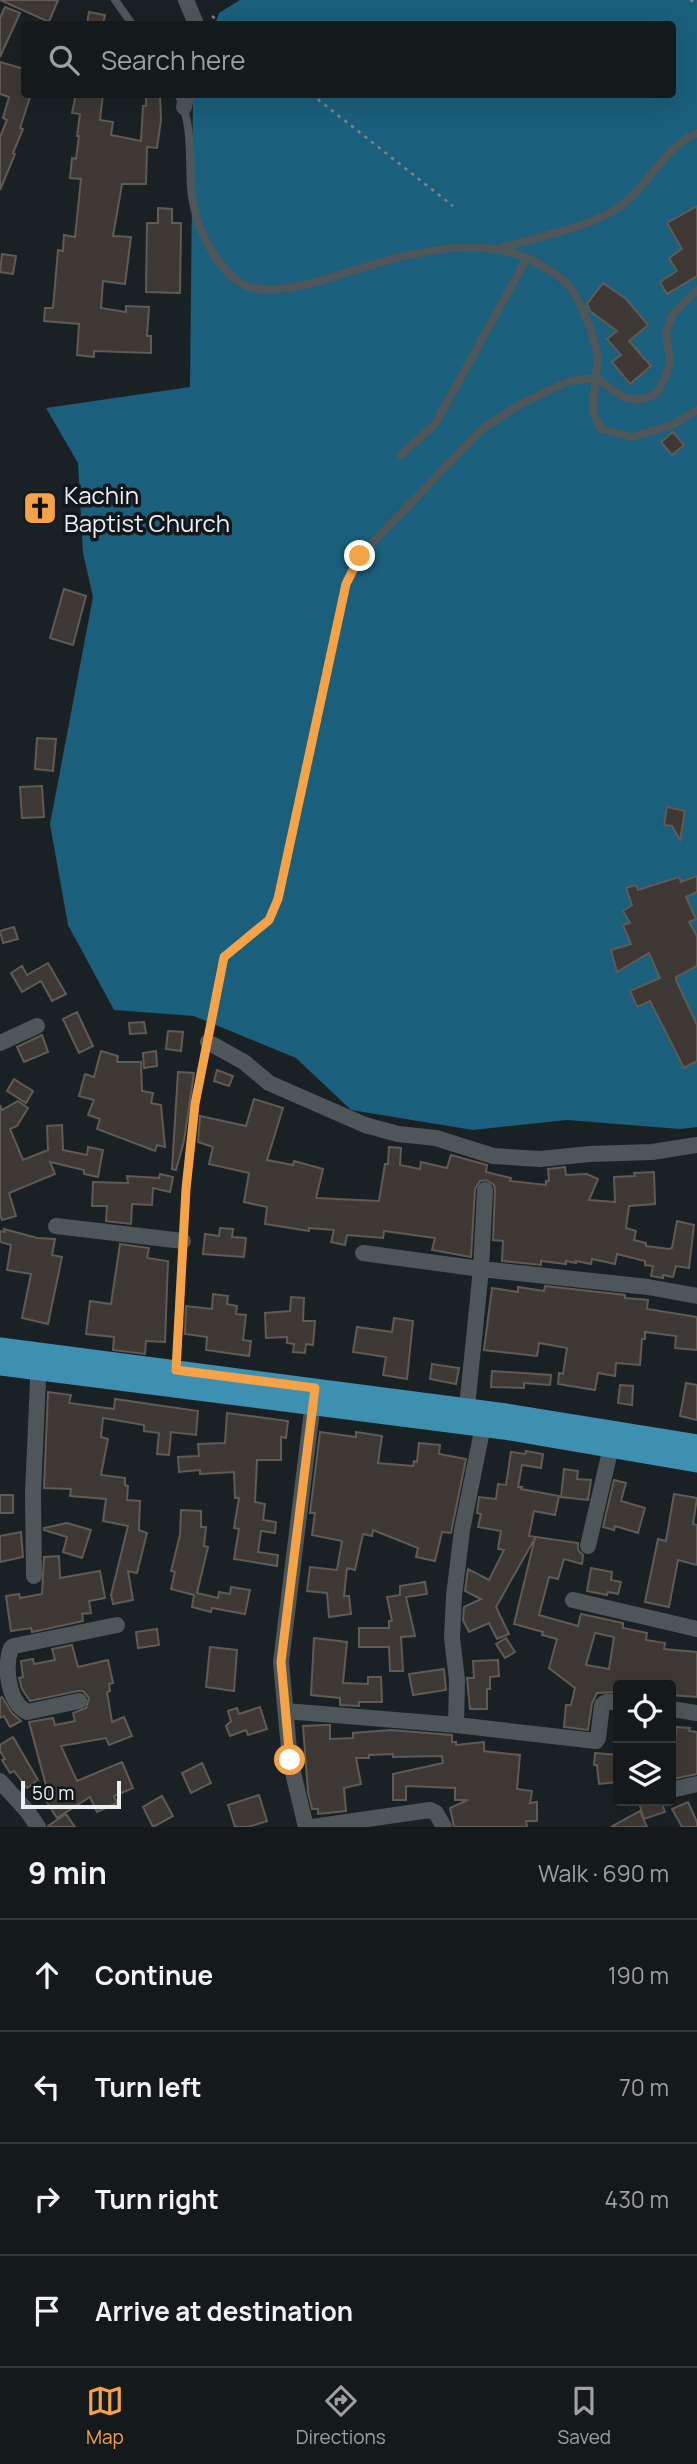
<!DOCTYPE html>
<meta charset="utf-8">
<style>
body{margin:0;font-family:Manrope,sans-serif;background:#212628;color:#f1f3f6}
.controls{position:absolute;right:21px;bottom:21px;display:grid;overflow:hidden;border-radius:7px;box-shadow:0 7px 28px #0002}
.controls button{width:63px;height:63px;display:grid;place-items:center;padding:0;border:0;border-bottom:2px solid #33383a;background:#14191b;color:#f1f3f6;font:35px sans-serif}
.scale{position:absolute;left:21px;bottom:18px;width:100px;box-sizing:border-box;padding-left:7px;border:4px solid #ebf0f2;border-top:0;font-size:19px;line-height:24px;white-space:nowrap;color:#ebf0f2;-webkit-text-stroke:5px #11171b;paint-order:stroke}
.stop{position:absolute;width:21px;height:21px;margin:-16px;border:5px solid #f6a246;border-radius:50%;background:#fff}
.stop.end{background:#f6a246;border-color:#fff;box-shadow:0 2px 7px #0008}
.list{margin:0;padding:0;list-style:none}
h2{display:flex;justify-content:space-between;align-items:center;height:91px;margin:0;padding:0 28px;font-size:30px}
h2 small{font-size:23px;font-weight:400;color:#9da0a3}
.list li{display:grid;grid-template-columns:46px 1fr auto;gap:21px;align-items:center;box-sizing:border-box;height:112px;padding:0 28px;border-top:2px solid #33383a}
.list b{display:block;font-size:26px;white-space:nowrap}
.list em{font-size:23px;font-style:normal;color:#9da0a3}
.icon{flex:none;width:38px;height:38px;fill:none;stroke:currentColor;stroke-width:2;stroke-linecap:round;stroke-linejoin:round}
.map{position:relative;flex:none;width:697px;height:1827px;overflow:hidden}
.search{position:absolute;background:#14191b;box-shadow:0 7px 28px #0002;left:21px;right:21px;top:21px;height:77px;display:flex;align-items:center;gap:18px;box-sizing:border-box;padding:0 24px;border-radius:7px;color:#9da0a3;font-size:26px}
.sheet{height:539px;background:#14191b}
nav{display:flex;justify-content:space-around;align-items:center;box-sizing:border-box;height:98px;border-top:2px solid #33383a;background:#14191b;font-size:19px;color:#9da0a3}
nav a{display:grid;justify-items:center;gap:4px}
nav .on{color:#f6a246}
.map>svg:first-child{display:block}
</style>
<div class="map">
<svg width="697" height="1827" viewBox="0 0 697 1827">
<rect width="100%" height="100%" fill="#1a2124"/>
<path fill="#1a5f7b" d="M240,0H697V1127L680,1129L567,1120L473,1130L351,1110L296,1058L194,1016L114,1010L68,925L50,824L93,597L83,553L78,463L46,408L190,387L193,95L672,94V24H215L219,13Z"/>
<path fill="#3d3833" stroke="#605a54" stroke-width="2" fill-rule="evenodd" d="M0,0H58L49,22Z
M5,7L20,13L0,57V18Z
M89,12L105,15L103,24H87Z
M0,62L24,69V94H31L20,128L23,129L13,153L15,154L0,190V137L7,120L3,118L9,97L0,94Z
M76,94H103L100,120L113,122L111,135L141,141L143,106H146V94H160L161,120L157,148L147,147L146,184H122L113,236L131,237L125,284L103,281L101,308L126,312V306L149,307L147,336H151V353L94,351V357L77,355L79,324L44,321L45,308H53L58,250L63,251L64,235L75,237L81,179L70,178L72,158L76,159L79,136H77L80,114L72,113Z
M697,206V276L667,294L660,282L677,271L669,258L682,249L667,223Z
M158,208L172,209V223H181L180,293L146,292L147,223H158Z
M2,254L16,256L13,274L0,272Z
M603,283L626,299L648,325L629,341L651,366L630,384L612,362L621,355L607,339L617,331L590,311L587,304Z
M673,432L684,445L672,455L661,442Z
M64,589L86,596L73,645L50,638Z
M37,738L56,739L53,771L35,769Z
M42,786L44,817L22,818L20,787Z
M667,807L685,811L680,840L672,826L664,825Z
M697,876V892L686,897L696,919L689,922L697,936V966L676,977V980L697,1025V1061L684,1068L650,1001L637,1007L630,991L660,978L649,953L617,972L611,950L631,944L623,925L630,923L623,911L632,905L626,888L636,885L638,890L679,877L681,882Z
M14,927L18,939L3,943L0,931Z
M48,963L66,994L52,1001L41,981L22,992L11,973L22,966L27,975Z
M77,1012L93,1046L79,1053L63,1019Z
M144,1022L146,1033L130,1034L129,1023Z
M168,1031L183,1032L181,1051L166,1049Z
M42,1035L48,1052L24,1062L17,1047Z
M101,1051L118,1056L117,1062H141L142,1091L153,1093L151,1103L161,1105L165,1147L157,1145L155,1151L97,1129L100,1119L88,1115L94,1100L79,1096L85,1074L94,1077Z
M156,1051L157,1066L144,1068L143,1053Z
M217,1070L233,1076L229,1086L214,1081Z
M178,1072L194,1073L184,1141L176,1170L172,1169Z
M14,1079L33,1091L26,1103L7,1091Z
M254,1099L283,1108L267,1160L293,1165L294,1161L323,1169L316,1198L379,1201L385,1164H388L389,1147L401,1148L400,1165L420,1169L421,1162L447,1168L451,1155L487,1165L486,1172L511,1178L510,1181L546,1185V1181H549L548,1169L565,1167L566,1175L587,1174L598,1179L589,1200L615,1202L614,1177L635,1176L634,1173L654,1172L655,1204L629,1206L626,1228L636,1231L634,1240L646,1243V1246L669,1249L672,1248L677,1221L694,1225L689,1268L676,1266L673,1277L663,1275V1278L651,1276L653,1266L645,1265V1261L617,1254L615,1264L592,1259L591,1264L576,1261V1263L566,1261V1264L541,1261V1265L502,1261L503,1241L493,1240L495,1190L494,1185L486,1180L480,1181L475,1189L471,1257L432,1250L435,1238L384,1231L383,1238L347,1235L345,1245L331,1242L334,1230L309,1228V1231L265,1224L267,1207L244,1202L249,1173L209,1164L213,1147L198,1142L200,1116L246,1126Z
M18,1101L28,1108L17,1126L10,1129L23,1160L48,1150L47,1126L62,1125L63,1150L87,1155L88,1147L103,1150L98,1177L84,1174V1170L50,1162L55,1174L9,1193L16,1216L2,1220L0,1214V1105L2,1110Z
M160,1174L173,1177L170,1192L153,1188L152,1205L132,1204L131,1224L106,1221L107,1206H92L93,1182L128,1183L127,1176L159,1178Z
M220,1228L233,1229L232,1237L246,1238L244,1257L203,1254L205,1234L219,1236Z
M4,1229L37,1238L55,1239L52,1255L62,1257L48,1324L22,1318L31,1274L7,1270L11,1245L0,1242V1231L5,1232Z
M120,1244L149,1248L147,1258L168,1261L165,1342L146,1341L145,1354L113,1350L114,1337L86,1334L90,1301L111,1304Z
M545,1286L625,1295V1298L648,1300L647,1309L697,1317V1350L675,1348L676,1336L645,1332V1339H642L640,1365L616,1363L615,1376L598,1373L595,1390L558,1384L559,1373L563,1374L567,1348L539,1343L537,1356L484,1350L492,1288L518,1292V1287L544,1291Z
M213,1294L228,1296L227,1304L237,1306L236,1314L246,1315L243,1340L251,1341L249,1356L206,1350L207,1337L185,1334L186,1306L212,1309Z
M291,1297L304,1298L303,1321H315L313,1345L306,1344L305,1353L293,1352L294,1344L287,1343V1337L266,1338L265,1313L290,1311Z
M394,1318L413,1321L407,1379L383,1375L386,1357L353,1352L357,1327L392,1332Z
M432,1364L459,1368L456,1384L430,1379Z
M492,1371L551,1375L550,1385L524,1383V1388L491,1387Z
M686,1383L697,1385V1420L680,1416Z
M620,1385L633,1386L632,1405L618,1403Z
M48,1392L71,1395L69,1403L114,1409L115,1399L198,1411L196,1435L171,1432L169,1455L157,1454L159,1433L144,1431V1425L103,1418L101,1437L108,1439L101,1475L125,1478V1485L128,1486L127,1500L140,1501L139,1530L147,1533L137,1573L128,1571L133,1600L113,1604L111,1595L128,1526L103,1521L106,1499L70,1496L71,1489L44,1488Z
M227,1413L288,1421L286,1438L281,1437V1460H257L255,1502L265,1504L263,1520L276,1522L275,1533L261,1531L258,1552L278,1555L277,1566L234,1559L239,1529L234,1528L239,1498H235L234,1472L200,1474V1470L179,1472L178,1457L199,1456L198,1444L225,1443Z
M320,1432L356,1437V1432L382,1436L378,1463L413,1466L414,1461L417,1462L419,1443L440,1445L439,1454L466,1459L451,1533L442,1532L435,1561L416,1557L418,1548L373,1530L372,1536L363,1534L355,1570L347,1568L344,1596H349L351,1614L329,1617L327,1593L307,1591L310,1567L337,1570L342,1541L312,1535L315,1513H310Z
M526,1451L543,1454L541,1468L522,1465L518,1487H522L521,1489L559,1496L555,1515L534,1511L529,1536L578,1543V1550L583,1555L582,1564L564,1559L558,1579L549,1577L539,1615L578,1626L581,1614L623,1623V1628L647,1633L646,1640L665,1643L664,1649L697,1652V1697L671,1695V1685H618V1692L597,1693L592,1703L588,1730L564,1727L566,1705H571L575,1688L549,1668L557,1639L542,1635L543,1632L514,1624L535,1538L496,1607L509,1634L497,1639L489,1623L469,1632L463,1620L464,1607L481,1599L465,1591L468,1569L489,1580L504,1550L498,1549L501,1531L478,1527L481,1514L477,1513L479,1497L496,1499L498,1484L506,1485L511,1452L525,1454ZM595,1633L614,1637L609,1669L586,1665Z
M564,1469L578,1471L577,1479L591,1480L588,1500L561,1497Z
M614,1480L626,1483L621,1501L645,1508L638,1533L615,1526L614,1530L603,1527Z
M674,1494L697,1498L693,1524L697,1525V1565L678,1560L669,1607L645,1602L658,1539L666,1541Z
M0,1495H13V1513H0Z
M181,1510L201,1511V1527H206L204,1546L208,1547L197,1593L218,1598L219,1592L230,1594L231,1587L250,1590L245,1614L212,1608L211,1612L192,1607L194,1595L171,1589L175,1572L171,1571L180,1535Z
M67,1523L91,1530L82,1558L63,1552L67,1537L44,1530V1528Z
M21,1532L23,1557L0,1562V1536Z
M59,1556L60,1578L100,1571L105,1598L89,1601L91,1613L82,1614L83,1621L32,1632L31,1628L11,1631L6,1596L19,1594L20,1598L42,1594L44,1557Z
M591,1568L612,1572L611,1580L621,1582L618,1594L608,1592L607,1595L587,1591Z
M425,1582L427,1594L406,1597L415,1636L401,1637L403,1671H390L389,1647H359V1628H389V1621H392L387,1597L400,1595V1586Z
M157,1629L159,1645L138,1648L136,1632Z
M314,1638L347,1642L343,1683L368,1684V1677H381L382,1702H359V1706L340,1705V1698L311,1695Z
M506,1638L515,1652L505,1658L496,1644Z
M72,1645L78,1667L108,1660L113,1683L109,1684L110,1691L107,1692L112,1722L124,1717L132,1736L109,1745L106,1738L61,1746L77,1781L122,1762L133,1788L114,1796L117,1803L97,1812L90,1797L57,1818L45,1799L49,1797L29,1722L53,1718L55,1725L75,1721L73,1713L86,1708L89,1698L83,1691H78L30,1701L22,1689L19,1678L23,1677L21,1661L33,1659L34,1664L55,1660L52,1649Z
M210,1647L237,1650L234,1691L206,1687Z
M498,1660L499,1676L490,1677V1689H487V1709H470L467,1678H474L473,1661Z
M444,1669L446,1690L413,1695L409,1674Z
M2,1697L12,1713L21,1721L10,1727L4,1716L0,1718V1698Z
M260,1707L267,1729L248,1735L246,1730L230,1736L226,1726L231,1721L228,1711L237,1708L239,1714Z
M326,1725H330V1739L353,1738V1733L391,1730L452,1735V1742H456V1745L484,1742V1751L520,1755L517,1789L532,1791L530,1803L537,1802V1821H526L527,1827H454L450,1808L468,1800H455V1788L406,1786V1800H393V1774L443,1763L442,1756L393,1757V1754L369,1755V1758H356L361,1784L344,1788L346,1811L318,1814V1809H312L308,1792L303,1726Z
M676,1727L690,1728L689,1731L697,1732V1774L673,1779Z
M13,1737L38,1780L27,1788L14,1771L10,1773L2,1760L5,1759L0,1751V1745Z
M595,1753L618,1755V1782L599,1784L597,1765H594Z
M202,1763L211,1783L191,1793L182,1773Z
M259,1795L267,1821L248,1827H235L228,1805Z
M162,1796L173,1816L153,1827L143,1807Z
M655,1801H661L665,1812L644,1819L640,1806Z
M688,1802L697,1822V1827H682L672,1809Z
M640,1811L647,1827H611Z
M66,1814L75,1827H48V1826Z"/>
<g fill="none" stroke-linecap="round" stroke-linejoin="round">
<path stroke="#7c8285" stroke-width="2.5" stroke-dasharray="3.5 5" stroke-linecap="butt" d="M690,0L697,2
M212,16L222,24
M311,94L453,206"/>
<path stroke="#4e565a" stroke-width="8" d="M115,0L132,24
M178,94C193,124 189,156 191,188C193,214 204,242 219,262C226,271 235,282 247,286C278,296 316,282 346,273C409,253 491,228 550,271C556,275 563,279 567,284C579,296 596,339 597,357C598,371 591,405 594,415C596,420 599,424 602,429L631,437L673,425L697,410
M497,249C535,237 598,227 628,200C652,178 666,147 697,133
M401,455L435,424L527,258
M176,1369L186,1189L195,1104L224,957L269,920L278,899L346,584L360,556L483,428L521,404L569,381L597,378C616,394 631,408 657,393L666,375L670,361L666,332L673,314L697,290"/>
<path stroke="#4e565a" stroke-width="16" d="M186,0L196,24
M184,107L187,94
M208,1042L244,1062L269,1083L365,1125L398,1134L436,1138L493,1156L540,1159L590,1154L652,1152L697,1145
M0,1043L37,1026
M56,1226L183,1241
M363,1253L481,1269L648,1287L697,1296
M466,1417L481,1269L485,1190
M588,1546L611,1447
M34,1576L33,1493L39,1358
M573,1600L697,1629
M79,1701L27,1712C8,1702 4,1667 11,1648L14,1646L117,1625
M671,1709L697,1713
M286,1711L456,1725L596,1741L598,1738L602,1705L606,1702H618
M456,1725L457,1680L452,1638L454,1596L462,1530L483,1426
M0,1781L28,1812L38,1827
M671,1790L697,1784
M306,1827L290,1760L281,1662L314,1394
M312,1827L430,1810L436,1813L444,1827"/>
<path stroke="#3e90b0" stroke-width="21" d="M0,1348L506,1414L697,1445
M0,1365L504,1429L697,1462"/>
</g>
<g fill="none" stroke-linecap="round" stroke-linejoin="round">
<path stroke="#f6a246" stroke-width="9" d="M290,1760L281,1662L315,1388L176,1370L186,1189L195,1104L224,957L269,920L278,899L346,584L360,556"/>
</g>
<defs>
<g id="church-square" transform="scale(1.75)"><rect x="-9" y="-9" width="18" height="18" rx="4" fill="#f6a246" stroke="#11171b"/><path d="M-1.2-6h2.4v3.5h3.3v2.4h-3.3V6h-2.4V-.1h-3.3v-2.4h3.3Z" fill="#111"/></g>
</defs>
<g fill-rule="evenodd">
<use href="#church-square" x="40" y="508"/>
</g>
<g text-anchor="middle" dominant-baseline="central" stroke-width="7" stroke-linejoin="round" paint-order="stroke">
<g font-size="24" fill="#ebf0f2" stroke="#11171b" text-anchor="start">
<text x="64" y="494">Kachin<tspan x="64" dy="28">Baptist Church</tspan></text>
</g>
</g>
</svg>
<div class="controls">
<button><svg class="icon" aria-label="locate" viewBox="0 0 24 24"><circle cx="12" cy="12" r="6"/><path d="M12 2v4M12 18v4M2 12h4M18 12h4"/></svg></button>
<button><svg class="icon" aria-label="layers" viewBox="0 0 24 24"><path d="M12 4l9 5-9 5-9-5zM3 14l9 5 9-5"/></svg></button>
</div>
<div class="scale">50 m</div>
<div class="stop" style="left:290px;top:1760px"></div>
<div class="stop end" style="left:360px;top:556px"></div>
<div class="search"><svg class="icon" aria-label="search" viewBox="0 0 24 24"><circle cx="10" cy="10" r="6"/><path d="M15 15l6 6"/></svg>Search here</div>
</div>
<section class="sheet">
<h2>9 min<small>Walk · 690 m</small></h2>
<ul class="list">
<li><svg class="icon" aria-label="ahead" viewBox="0 0 24 24"><path d="M12 20V5M6 11l6-6 6 6"/></svg><div><b>Continue</b></div><em>190 m</em></li>
<li><svg class="icon" aria-label="left" viewBox="0 0 24 24"><path d="M17 20v-9H6M10 6l-5 5 5 5"/></svg><div><b>Turn left</b></div><em>70 m</em></li>
<li><svg class="icon" aria-label="right" viewBox="0 0 24 24"><path d="M7 20v-9h11M14 6l5 5-5 5"/></svg><div><b>Turn right</b></div><em>430 m</em></li>
<li><svg class="icon" aria-label="arrive" viewBox="0 0 24 24"><path d="M6 21V4h12l-3 4 3 4H6"/></svg><div><b>Arrive at destination</b></div></li>
</ul>
</section>
<nav>
<a class="on"><svg class="icon" aria-label="map" viewBox="0 0 24 24"><path d="M3 6l6-2 6 2 6-2v14l-6 2-6-2-6 2zM9 4v14M15 6v14"/></svg>Map</a>
<a><svg class="icon" aria-label="directions" viewBox="0 0 24 24"><path d="M12 3l9 9-9 9-9-9zM9 14v-3h6M13 9l2 2-2 2"/></svg>Directions</a>
<a><svg class="icon" aria-label="saved" viewBox="0 0 24 24"><path d="M7 4h10v16l-5-4-5 4z"/></svg>Saved</a>
</nav>
